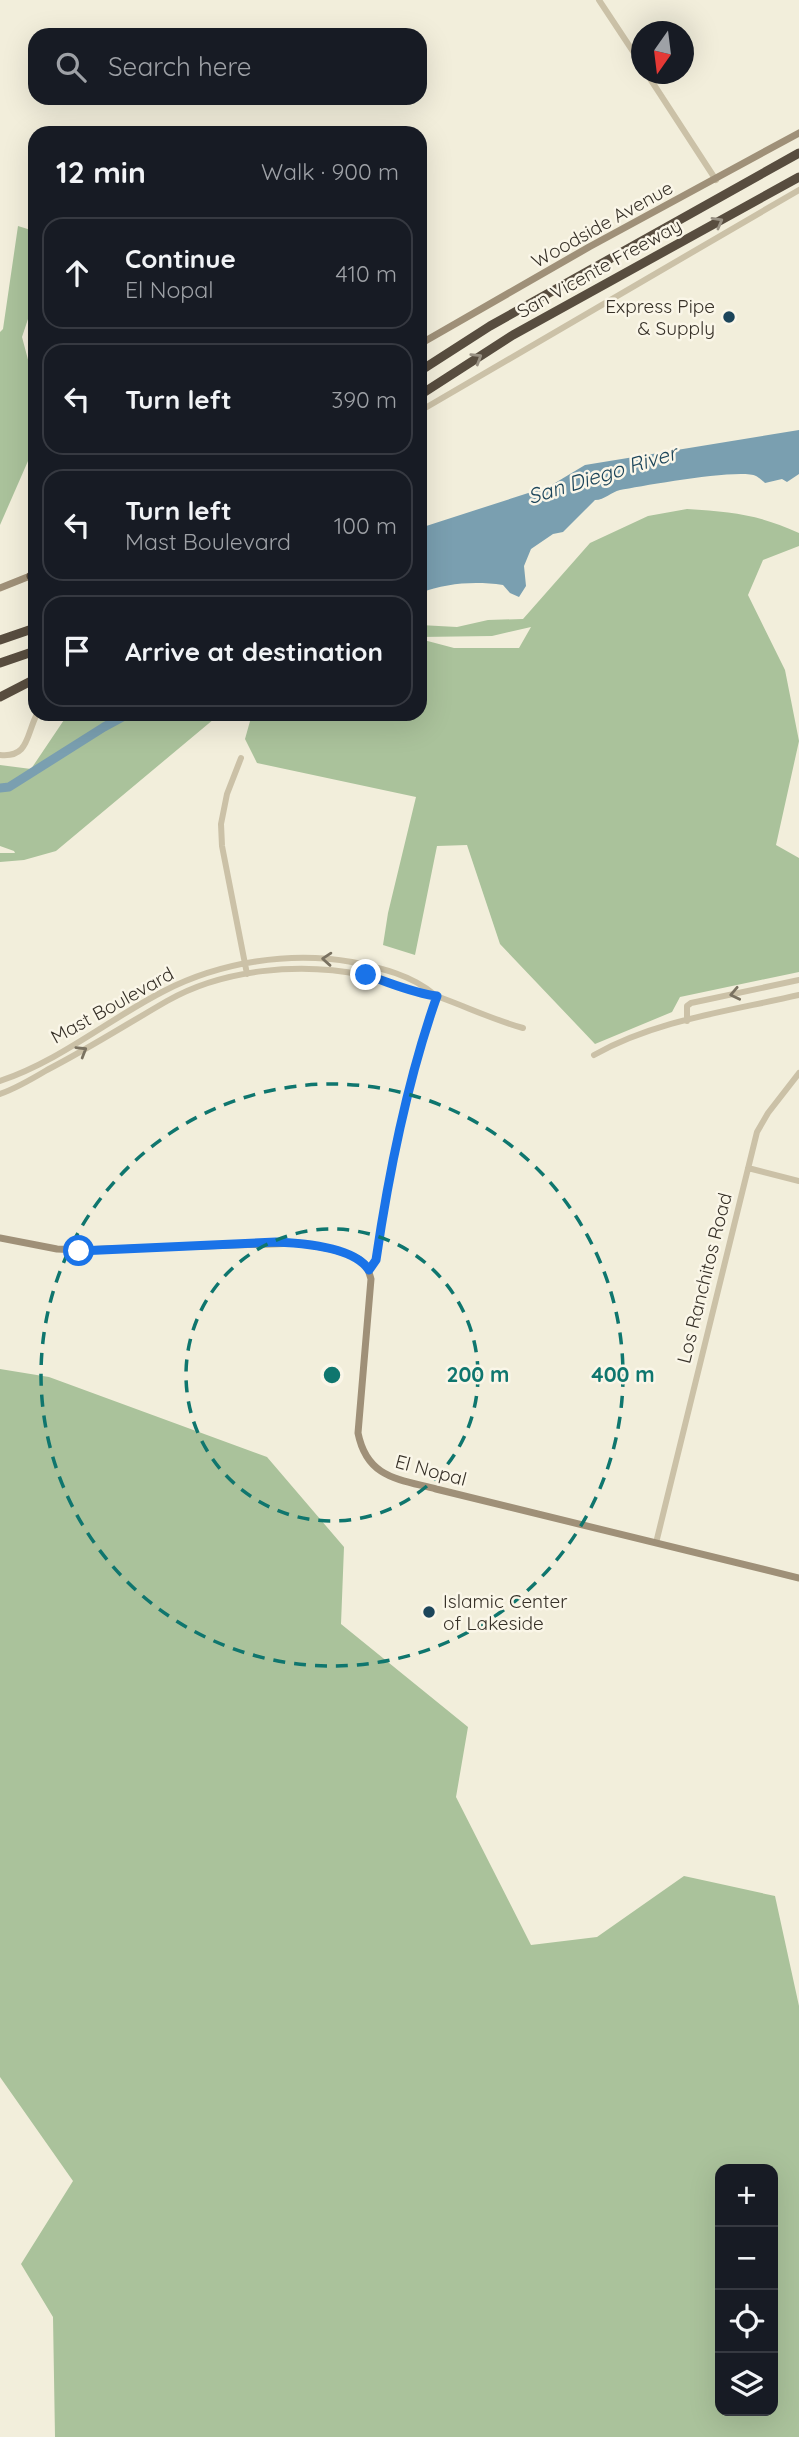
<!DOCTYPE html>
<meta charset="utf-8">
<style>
body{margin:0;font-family:Quicksand,sans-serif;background:#20242c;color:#f1f3f6}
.controls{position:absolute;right:21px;bottom:21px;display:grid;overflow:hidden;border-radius:14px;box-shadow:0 7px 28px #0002}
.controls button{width:63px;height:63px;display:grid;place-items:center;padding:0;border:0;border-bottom:2px solid #363941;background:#171b24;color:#f1f3f6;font:35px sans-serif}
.compass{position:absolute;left:631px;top:21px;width:63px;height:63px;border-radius:50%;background:#171b24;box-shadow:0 7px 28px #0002;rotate:194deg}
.stop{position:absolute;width:21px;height:21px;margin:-16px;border:5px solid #1a73e8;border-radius:50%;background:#fff}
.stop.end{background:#1a73e8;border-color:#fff;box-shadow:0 2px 7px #0008}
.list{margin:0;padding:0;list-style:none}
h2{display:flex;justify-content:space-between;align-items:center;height:91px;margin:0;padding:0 28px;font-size:30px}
h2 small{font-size:23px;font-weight:400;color:#9ea1a6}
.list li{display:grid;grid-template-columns:46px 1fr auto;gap:21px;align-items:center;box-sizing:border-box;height:112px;margin:0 14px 14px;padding:0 14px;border:2px solid #363941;border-radius:21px}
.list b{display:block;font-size:26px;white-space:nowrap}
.list p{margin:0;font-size:23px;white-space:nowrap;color:#9ea1a6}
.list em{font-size:23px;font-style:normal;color:#9ea1a6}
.icon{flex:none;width:38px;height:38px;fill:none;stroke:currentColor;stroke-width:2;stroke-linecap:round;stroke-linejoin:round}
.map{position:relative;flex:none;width:799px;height:2437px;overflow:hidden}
.search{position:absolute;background:#171b24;box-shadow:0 7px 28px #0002;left:28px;top:28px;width:399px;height:77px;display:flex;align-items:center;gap:18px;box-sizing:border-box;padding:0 24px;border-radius:21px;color:#9ea1a6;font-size:26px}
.panel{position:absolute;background:#171b24;box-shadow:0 7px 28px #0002;left:28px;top:126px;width:399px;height:595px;border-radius:21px}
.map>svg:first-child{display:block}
</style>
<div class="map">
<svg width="799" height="2437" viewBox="0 0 799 2437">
<rect width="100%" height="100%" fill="#f2eedb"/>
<path fill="#aac29b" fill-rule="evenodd" d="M18,226L34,231L35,236V298L22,337L31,371L35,372V445L0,525V332L3,329Z
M687,509C732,512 757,514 799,533V546L763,560L748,595L785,670L799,741L776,845L799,858V972L680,997L672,1012L595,1044L500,944L467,845L437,846L415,955L383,945L388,913L416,797L257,763L245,739L252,714H420V639L454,648H519L531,627L492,636L420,637V625L457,627L488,620L523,619L590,543L648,516Z
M68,714H220L56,851L24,860L0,862V853H15L14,851L0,846V765L31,769Z
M0,1369L49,1377L267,1457L344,1547L341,1624L468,1727L456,1797L531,1945L597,1937L684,1876L775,1896L799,2006V2437H55L53,2317L21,2264L73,2181L0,2077ZM720,2169H773V2411H720Z"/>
<path fill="#7a9fb0" d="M799,430V474L787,482L782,479L765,483C764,482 757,476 756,476C740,468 642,486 620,490C611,492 605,500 595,500L563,532L553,534L531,549L524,566L526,586L519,597L510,593L503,585C474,581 447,583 420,593V528L550,486L585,465Z"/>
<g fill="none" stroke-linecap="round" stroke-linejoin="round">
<path stroke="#7a9fb0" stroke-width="9" d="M0,788L9,787L104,727L128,714"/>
<path stroke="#cbc1a7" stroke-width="6" d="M599,0L642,65
M647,74L716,180
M420,411L799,190
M0,755C29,758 26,735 37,714
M241,758L227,794L221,824L222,846L247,974
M687,1021V1006L691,1003L799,980
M594,1055C656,1020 730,1011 799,995
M0,1081C60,1061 109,1019 164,991C220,962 290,951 352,962C381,968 412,975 435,995
M0,1094C17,1088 32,1079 47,1070C88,1049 127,1024 167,1001C223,969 300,962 363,975C382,979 399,987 418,993C425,995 432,994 439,997C467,1007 494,1020 523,1028
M748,1168L799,1181
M369,1270L376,1260C389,1172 407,1080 437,996
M656,1543L757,1132L768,1113L799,1073"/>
<path stroke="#9f9078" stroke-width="7" d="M420,344L589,247L799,133
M0,588L35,574
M0,1238L57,1249L79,1250L298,1243C314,1246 353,1251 364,1263C368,1267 369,1273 371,1279L358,1433C367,1478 398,1479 436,1489L799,1578"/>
<path stroke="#584d3f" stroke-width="9" d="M420,371L490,326L799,153
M420,395L513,335L799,177
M31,576L35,579
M0,640L35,628
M0,663L35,651
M0,697L35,679"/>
</g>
<defs><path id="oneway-chevron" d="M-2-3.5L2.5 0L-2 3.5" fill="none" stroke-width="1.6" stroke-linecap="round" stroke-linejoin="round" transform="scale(1.75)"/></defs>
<g stroke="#999183">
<use href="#oneway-chevron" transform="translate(718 222) rotate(-29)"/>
<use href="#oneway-chevron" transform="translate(477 358) rotate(-32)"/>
</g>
<g stroke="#7a7261">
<use href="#oneway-chevron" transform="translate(327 959) rotate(-176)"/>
<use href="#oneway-chevron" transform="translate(735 994) rotate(168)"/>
<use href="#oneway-chevron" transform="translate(82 1051) rotate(-31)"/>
</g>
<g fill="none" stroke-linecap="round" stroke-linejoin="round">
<path stroke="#1a73e8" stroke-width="9" d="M79,1251L276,1242C302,1243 354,1247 369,1270L376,1260C389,1171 407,1081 437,996C412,993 389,982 366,975"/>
</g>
<g fill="none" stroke="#0f766e" stroke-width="3.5" stroke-dasharray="12 9">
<circle cx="332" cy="1375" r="146"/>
<circle cx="332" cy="1375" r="291"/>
</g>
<g fill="#1c455a" stroke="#faf6e8" stroke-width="2.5">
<circle cx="729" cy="317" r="7"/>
<circle cx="429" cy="1612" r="7"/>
</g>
<g text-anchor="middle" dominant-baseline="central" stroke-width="5" stroke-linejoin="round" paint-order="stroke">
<g font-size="19" fill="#373128" stroke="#faf6e8">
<text transform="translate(602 224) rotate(-29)">Woodside Avenue</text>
<text transform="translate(599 268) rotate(-29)">San Vicente Freeway</text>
<text transform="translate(112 1005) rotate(-29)">Mast Boulevard</text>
<text transform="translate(704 1278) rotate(-76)">Los Ranchitos Road</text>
<text transform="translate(431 1470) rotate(15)">El Nopal</text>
</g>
<g font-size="19" fill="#373128" stroke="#faf6e8" text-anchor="end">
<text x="715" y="306">Express Pipe<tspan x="715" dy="22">&amp; Supply</tspan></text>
<text x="443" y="1601" text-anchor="start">Islamic Center<tspan x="443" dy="22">of Lakeside</tspan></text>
</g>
<g font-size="21" font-style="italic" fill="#1c455a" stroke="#faf6e8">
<text transform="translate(602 474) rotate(-17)">San Diego River</text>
</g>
</g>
<circle cx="332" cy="1375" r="10" fill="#0f766e" stroke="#faf6e8" stroke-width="3.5"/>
<g font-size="21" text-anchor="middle" font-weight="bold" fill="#0f766e" stroke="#faf6e8" stroke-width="5" stroke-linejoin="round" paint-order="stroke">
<text x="478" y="1382">200 m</text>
<text x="623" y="1382">400 m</text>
</g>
</svg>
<div class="controls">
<button>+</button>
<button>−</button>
<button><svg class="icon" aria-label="locate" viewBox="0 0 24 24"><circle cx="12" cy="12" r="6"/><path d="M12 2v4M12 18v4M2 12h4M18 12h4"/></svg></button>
<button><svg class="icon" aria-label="layers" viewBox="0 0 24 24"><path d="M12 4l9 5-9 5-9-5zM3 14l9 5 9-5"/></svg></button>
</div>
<svg class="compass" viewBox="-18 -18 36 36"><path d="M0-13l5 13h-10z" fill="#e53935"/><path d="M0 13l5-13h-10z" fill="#9ea1a6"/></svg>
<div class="stop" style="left:79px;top:1251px"></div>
<div class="stop end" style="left:366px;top:975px"></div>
<div class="search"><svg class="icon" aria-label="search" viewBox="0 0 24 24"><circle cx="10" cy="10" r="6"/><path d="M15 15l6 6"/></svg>Search here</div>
<section class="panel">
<h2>12 min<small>Walk · 900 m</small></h2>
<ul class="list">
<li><svg class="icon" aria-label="ahead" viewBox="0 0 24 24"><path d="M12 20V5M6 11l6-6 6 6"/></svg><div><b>Continue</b><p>El Nopal</p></div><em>410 m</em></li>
<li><svg class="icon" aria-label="left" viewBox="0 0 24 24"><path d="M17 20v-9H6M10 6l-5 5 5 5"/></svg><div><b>Turn left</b></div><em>390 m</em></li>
<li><svg class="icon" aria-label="left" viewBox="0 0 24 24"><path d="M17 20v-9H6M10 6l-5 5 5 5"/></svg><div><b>Turn left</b><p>Mast Boulevard</p></div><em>100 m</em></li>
<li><svg class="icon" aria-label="arrive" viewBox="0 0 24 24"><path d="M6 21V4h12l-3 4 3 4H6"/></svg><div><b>Arrive at destination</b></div></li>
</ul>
</section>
</div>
